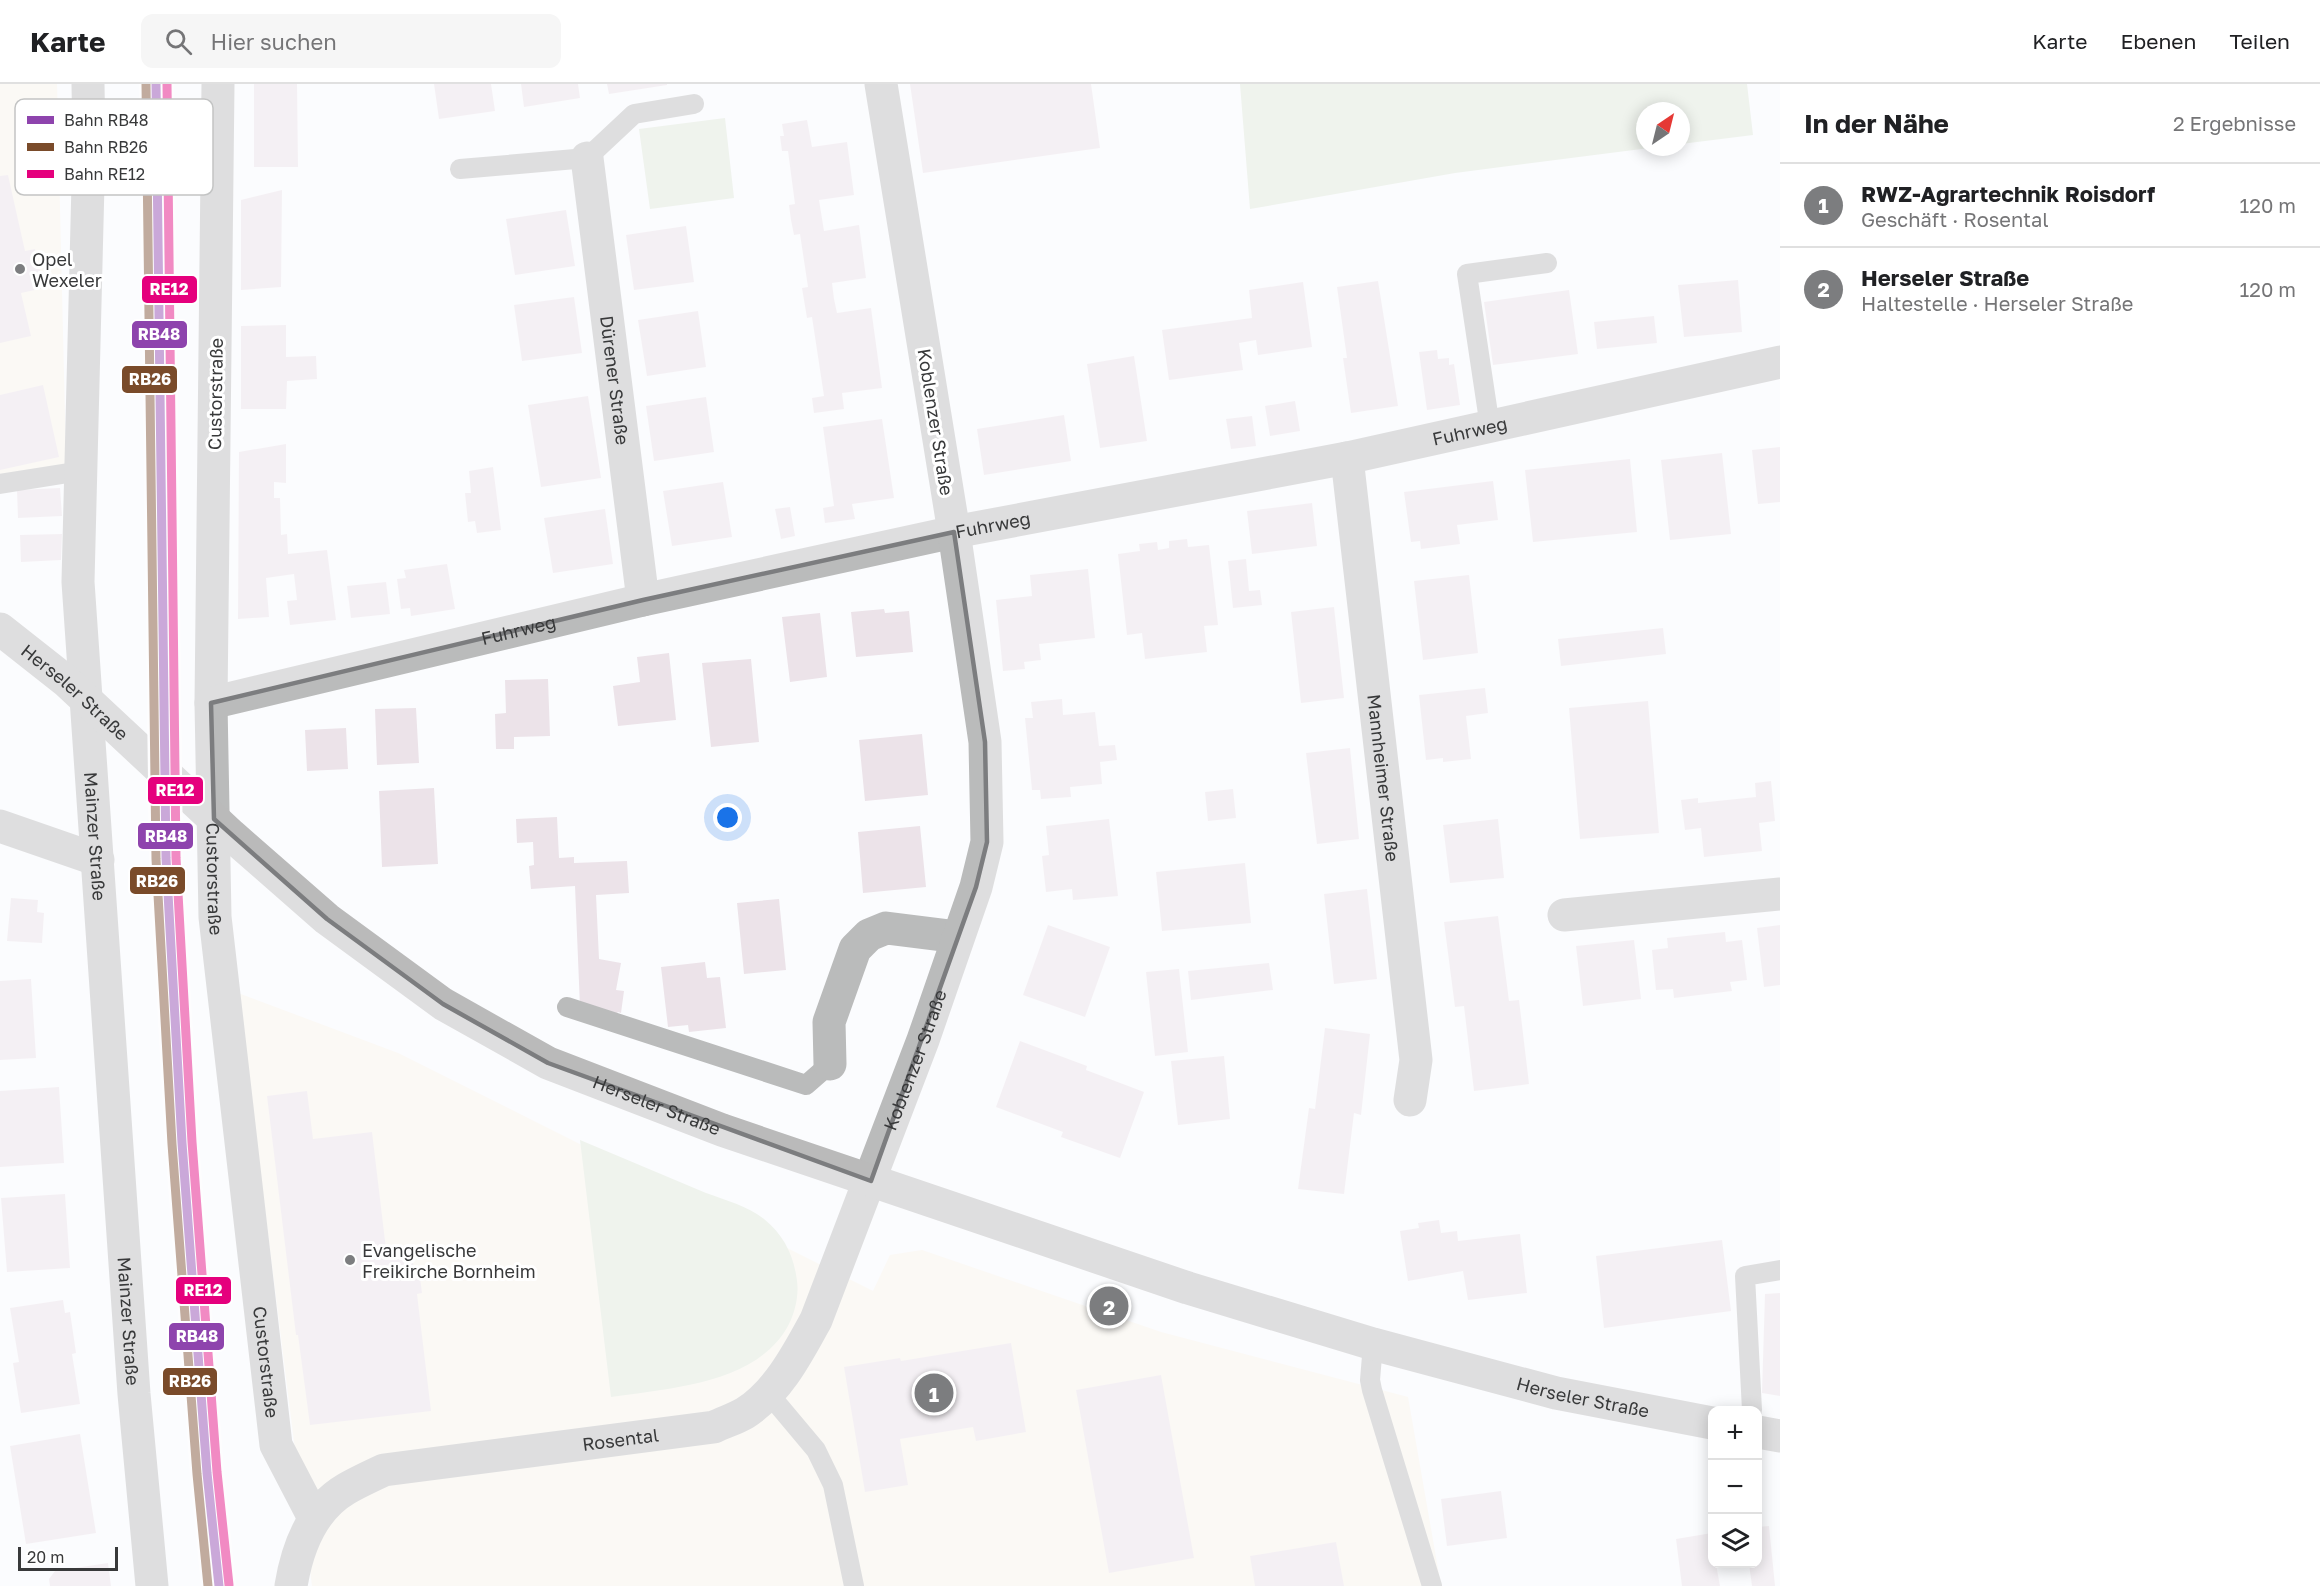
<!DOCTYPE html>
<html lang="de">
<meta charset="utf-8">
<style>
body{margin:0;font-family:"Golos Text",sans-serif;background:#f6f6f6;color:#202124}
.controls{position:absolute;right:18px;bottom:18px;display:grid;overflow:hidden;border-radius:12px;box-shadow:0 3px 15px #0003}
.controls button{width:54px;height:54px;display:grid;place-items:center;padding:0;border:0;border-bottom:2px solid #e0e0e0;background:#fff;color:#202124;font:30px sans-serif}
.compass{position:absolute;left:1636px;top:18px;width:54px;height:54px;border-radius:50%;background:#fff;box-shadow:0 3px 15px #0003;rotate:35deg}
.scale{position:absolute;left:18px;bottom:15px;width:100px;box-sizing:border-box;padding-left:6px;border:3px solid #38393a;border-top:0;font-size:16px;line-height:21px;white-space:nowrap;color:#38393a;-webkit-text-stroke:4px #fff;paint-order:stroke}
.you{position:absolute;left:728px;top:734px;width:21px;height:21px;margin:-15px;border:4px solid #fff;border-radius:50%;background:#1a73e8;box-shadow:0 0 0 9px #1a73e833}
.badge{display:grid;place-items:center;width:39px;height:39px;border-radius:50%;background:#7c7d7f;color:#fff;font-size:20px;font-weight:700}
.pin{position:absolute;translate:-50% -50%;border:3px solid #fff;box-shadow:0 2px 6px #0006}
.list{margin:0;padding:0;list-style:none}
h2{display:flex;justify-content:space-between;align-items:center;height:78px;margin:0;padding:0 24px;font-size:26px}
h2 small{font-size:20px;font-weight:400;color:#757577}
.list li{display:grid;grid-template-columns:39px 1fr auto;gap:18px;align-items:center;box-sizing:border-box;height:84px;padding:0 24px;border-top:2px solid #e0e0e0}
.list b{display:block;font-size:22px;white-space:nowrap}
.list p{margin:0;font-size:20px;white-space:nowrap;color:#757577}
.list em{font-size:20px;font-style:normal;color:#757577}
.icon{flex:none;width:33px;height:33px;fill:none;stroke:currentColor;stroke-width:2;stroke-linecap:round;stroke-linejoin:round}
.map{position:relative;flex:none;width:1780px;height:1502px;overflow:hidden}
header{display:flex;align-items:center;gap:36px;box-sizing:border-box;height:84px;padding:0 30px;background:#fff;border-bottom:2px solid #e0e0e0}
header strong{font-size:28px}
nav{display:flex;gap:33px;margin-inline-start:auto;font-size:21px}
.search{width:420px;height:54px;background:#f6f6f6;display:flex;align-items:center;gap:15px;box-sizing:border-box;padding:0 21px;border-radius:12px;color:#757577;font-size:22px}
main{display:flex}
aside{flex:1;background:#fff}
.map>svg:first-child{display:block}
</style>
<header>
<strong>Karte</strong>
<div class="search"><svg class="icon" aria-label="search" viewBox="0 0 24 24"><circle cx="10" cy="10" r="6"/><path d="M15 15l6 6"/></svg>Hier suchen</div>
<nav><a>Karte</a><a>Ebenen</a><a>Teilen</a></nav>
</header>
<main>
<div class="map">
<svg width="1780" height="1502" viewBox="0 0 1780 1502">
<rect width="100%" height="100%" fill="#fbfcfe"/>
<path fill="#faf6eb" d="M0,0H57L66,375L95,396L0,404Z
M238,909L398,969L873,1207L890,1171L922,1166L1161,1248L1408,1313L1441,1502H312Z"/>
<path fill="#dfe9da" d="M1240,0H1747L1753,51L1681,60V27H1645V63H1657L1455,89L1250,125Z
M725,34L734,114L650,125L639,45Z
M580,1056C622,1074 664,1091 706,1109C725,1116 748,1122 764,1135C784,1151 794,1172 797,1197C799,1211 795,1228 789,1240C758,1300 670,1304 611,1313Z"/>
<path fill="#ece3e9" d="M254,0H297L298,83H254Z
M434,0H491L495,27L439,35Z
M521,0H578L580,14L524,23Z
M607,0H667V1L609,10Z
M910,0H1091L1100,64L923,89Z
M807,36L812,63L847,58L854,111L819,116L824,147L859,141L866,194L832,199L834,215L837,229L871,224L882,304L842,309L844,325L814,329L812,314L824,312L812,233L807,234L802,204L808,203L800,150L794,151L791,136L789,121L795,120L788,67H782L780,52H784L782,40Z
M8,91L25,167L35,165L44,204L21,209L31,252L0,259V92Z
M282,106L281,203L241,206V116Z
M566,126L575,182L515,191L506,135Z
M686,142L694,198L634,206L626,151Z
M1738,196L1742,248L1684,253L1678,201Z
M1378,197L1398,322L1351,329L1343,274H1347L1337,203Z
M1303,198L1312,263L1258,271L1256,256L1239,259L1243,286L1169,296L1162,246L1252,234L1249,206Z
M1569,206L1578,270L1493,281L1484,218Z
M574,213L582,269L522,277L514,221Z
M698,227L706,283L647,292L638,236Z
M1654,232L1657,259L1597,265L1594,238Z
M286,241V273L316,272L317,295L287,297L286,325H241V242Z
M1437,266L1438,275L1449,274V281L1454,280L1460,321L1427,326L1419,268Z
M1134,272L1147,357L1100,364L1087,280Z
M43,301L59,373L0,386V311Z
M588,312L601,394L541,403L528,321Z
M706,313L714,368L654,377L646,322Z
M1295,317L1300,347L1270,352L1265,322Z
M1064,331L1071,377L984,391L977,345Z
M1252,332L1256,362L1231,365L1226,335Z
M882,335L894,414L852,420L855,435L825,439L823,424L834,422L823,343Z
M286,360V399L274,398V414H280L281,451L287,450L288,470L327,466L336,536L290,541L287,517L297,516L294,490L266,494L269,533L238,535L239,368Z
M1780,363V418L1758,420L1752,366Z
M1722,369L1731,450L1670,456L1661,376Z
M1630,375L1637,448L1533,458L1525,386Z
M493,383L501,446L477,449L475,437L468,438L465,409H471L469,387Z
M1493,397L1498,436L1457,441L1460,460L1421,465L1420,457L1411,458L1404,408Z
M723,398L732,453L672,462L663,407Z
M60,404L62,432L18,434L17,406Z
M1312,419L1317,462L1252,470L1247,427Z
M790,423L795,452L781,455L775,425Z
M605,425L613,480L553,489L544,434Z
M62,450L61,476L21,478L20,451Z
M1187,455L1188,463L1209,461L1218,541L1204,542L1207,568L1145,575L1142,549L1127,551L1118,470L1140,467L1139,460L1157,458L1158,466L1169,464V457Z
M1246,475L1249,507L1260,506L1262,521L1233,524L1228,477Z
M447,480L455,525L411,532L410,524L401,525L397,495L406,494L404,486Z
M1088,485L1095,554L1039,560L1041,576L1024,578L1025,585L1003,587L996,516L1032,512L1030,491Z
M1469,491L1478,569L1423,576L1414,497Z
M386,498L390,530L351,534L347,502Z
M1334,523L1344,614L1301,619L1291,528Z
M884,525L885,529L909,527L913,568L856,573L851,528Z
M820,529L827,593L790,598L782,533Z
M1663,544L1666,570L1561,582L1558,555Z
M669,569L676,636L618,642L613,602L640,598L637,573Z
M751,575L759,658L711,663L702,579Z
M548,595L550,652L514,653V665H496L495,630L506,629L505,596Z
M1485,604L1488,629L1466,632L1471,675L1443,678V674L1426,676L1419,611Z
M1062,615L1063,631L1095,628L1099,662L1115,661L1117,676L1100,678L1102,700L1070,703L1071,713L1041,715L1040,706H1032L1025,634H1033L1031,618Z
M1648,617L1659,749L1580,755L1569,624Z
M416,624L419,679L377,681L375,625Z
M346,644L348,685L307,687L305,646Z
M922,650L928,711L865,717L859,656Z
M1350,664L1359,755L1317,760L1306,669Z
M1771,697L1775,737L1759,739L1762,767L1704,773L1701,744L1685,746L1681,716L1698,714V719L1756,713L1755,699Z
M434,704L438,780L382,783L379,707Z
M1233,705L1236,734L1208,737L1205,708Z
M557,733L559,774L574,773V779L627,777L629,809L596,811L599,875L621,879L616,906L624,907L621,929L618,928L614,932L580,923L575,802L531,805L529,782L534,781L533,758L517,759L516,735Z
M1109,735L1118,812L1073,816L1072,805L1046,808L1042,772L1049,771L1046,742Z
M1498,735L1504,794L1450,799L1443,741Z
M920,742L926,803L863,809L858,748Z
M1245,779L1251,839L1162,847L1156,788Z
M1367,805L1377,895L1334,900L1324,810Z
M11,814L38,816L37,828L44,829L42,859L7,857Z
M779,815L786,886L744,890L737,819Z
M1498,832L1509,917L1519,916L1529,1000L1474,1007L1464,922L1455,923L1444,838Z
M1048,841L1110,863L1085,933L1023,911Z
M1780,841V901L1764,903L1757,844Z
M1725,848L1726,858L1742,856L1747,896L1730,898L1732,907L1674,914L1673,905L1656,906L1652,866L1668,864L1667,854Z
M1634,856L1641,915L1583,922L1576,862Z
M705,878L707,894L720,893L726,944L689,948L688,941L668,943L661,883Z
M1269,879L1273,906L1191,916L1188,887Z
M1179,885L1188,968L1155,972L1146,888Z
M31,895L36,974L0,976V897Z
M1325,944L1370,950L1361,1031L1354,1029L1344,1110L1298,1105L1309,1024L1315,1025Z
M1020,957L1087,982L1086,986L1144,1008L1120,1074L1061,1053L1063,1048L996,1023Z
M1224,972L1230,1035L1178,1041L1171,977Z
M59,1003L64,1079L0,1083V1007Z
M307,1007L313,1055L372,1048L386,1165L411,1162L414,1187L419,1186L422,1209L417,1210L431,1327L310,1341L298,1251H296L267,1012Z
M65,1110L70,1184L7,1188L1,1114Z
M1439,1136L1441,1149L1457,1147L1458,1157L1520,1150L1527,1209L1468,1216L1463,1187L1408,1197L1400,1147L1419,1144L1418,1139Z
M1722,1156L1731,1227L1604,1244L1596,1172Z
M1780,1209V1312L1762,1309L1765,1210Z
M63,1216L65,1229L70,1228L76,1269L72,1270L80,1320L21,1329L13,1279L19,1278L10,1224Z
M1011,1259L1026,1348L976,1357L973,1343L900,1355L908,1401L865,1408L844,1283L900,1274L901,1277Z
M1161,1291L1194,1474L1109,1489L1076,1306Z
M80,1350L96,1449L26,1460L10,1362Z
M1501,1407L1507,1454L1447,1462L1441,1415Z
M1769,1442L1775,1502H1752L1749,1480L1758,1479V1443Z
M1712,1449V1480H1716L1720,1502H1682L1676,1455Z
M1336,1458L1344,1502H1255L1250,1472Z
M108,1479L111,1502H50L49,1495L55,1487Z"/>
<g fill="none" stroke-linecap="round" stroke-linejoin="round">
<path stroke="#babbbb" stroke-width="20" d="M460,85L587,74L634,30L694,20
M1490,343L1467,190L1547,179
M0,400L81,387
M567,923L806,1001L830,980
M1373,1260L1370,1296L1372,1306L1432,1502
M769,1310L816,1366L833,1401L854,1502
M1752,1326L1745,1192L1780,1186"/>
<g stroke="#babbbb" stroke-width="33">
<path id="s1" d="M88,0L89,60L78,498L134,1310L152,1502"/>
<path id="s2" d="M218,0L211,619L215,833L276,1361L314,1434"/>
<path id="s3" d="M587,74L643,516"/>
<path id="s4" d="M1347,374L1416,976L1410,1016"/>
<path id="s5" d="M211,619L643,516L954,448L1347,374L1780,278"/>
<path d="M0,742L98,776"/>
<path d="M1564,831L1780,810"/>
<path d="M830,980L829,938L855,865L869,851L886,844L958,853"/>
<path id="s6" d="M291,1502C297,1465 312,1425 346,1405C358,1398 371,1392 384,1386L714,1343C724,1338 735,1335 745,1329C778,1308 798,1269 816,1236L923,956L976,803L987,758L985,658L954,448L881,0"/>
</g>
<g stroke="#bababa" stroke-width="33">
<path id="s7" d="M0,545L66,597L231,751L327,835L443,920L548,979L722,1046L1188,1204L1373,1260L1556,1309L1712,1339"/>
<path d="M1758,1348L1780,1352"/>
</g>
<g stroke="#fff" stroke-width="14">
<path id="rail-1" d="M156,0L166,774L182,1059L207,1389L219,1502"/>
</g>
<g stroke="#fff" stroke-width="14">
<path id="rail-2" d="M146,0L156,775L172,1060L197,1390L208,1502"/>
</g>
<g stroke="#fff" stroke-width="14">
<path id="rail-3" d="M167,0L176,774L192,1058L217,1388L229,1501"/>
</g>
<use href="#rail-1" stroke="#8e44ad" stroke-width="9"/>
<use href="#rail-2" stroke="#7a4b2a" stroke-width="9"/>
<use href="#rail-3" stroke="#e5007d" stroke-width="9"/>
</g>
<path d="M0 0H1780V1502H0ZM954,448L985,658L987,758L976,803L871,1097L548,979L443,920L327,835L214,735L211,619L643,516Z" fill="#fbfcfe" fill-opacity=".55" fill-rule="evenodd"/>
<path fill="none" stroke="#7c7d7f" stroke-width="4.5" stroke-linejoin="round" d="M954,448L985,658L987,758L976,803L871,1097L548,979L443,920L327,835L214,735L211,619L643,516Z"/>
<g fill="#7c7d7f" stroke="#fff" stroke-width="2">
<circle cx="20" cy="185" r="6"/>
<circle cx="350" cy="1176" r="6"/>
</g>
<g text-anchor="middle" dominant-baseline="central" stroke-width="6" stroke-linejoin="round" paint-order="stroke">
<g font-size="18" fill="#38393a" stroke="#fff" text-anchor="start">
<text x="32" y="175">Opel<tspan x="32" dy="21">Wexeler</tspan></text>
<text x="362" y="1166">Evangelische<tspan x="362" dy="21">Freikirche Bornheim</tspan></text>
</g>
<g font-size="18" fill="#38393a" stroke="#fff">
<text stroke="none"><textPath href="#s3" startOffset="224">Dürener Straße</textPath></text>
<text transform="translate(215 310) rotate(-89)">Custorstraße</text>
<text transform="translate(936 338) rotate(81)">Koblenzer Straße</text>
<text stroke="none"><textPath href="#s5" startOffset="1288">Fuhrweg</textPath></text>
<text stroke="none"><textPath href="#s5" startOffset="802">Fuhrweg</textPath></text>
<text stroke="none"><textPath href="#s5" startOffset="316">Fuhrweg</textPath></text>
<text stroke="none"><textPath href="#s7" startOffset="98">Herseler Straße</textPath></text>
<text stroke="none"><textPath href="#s4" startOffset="322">Mannheimer Straße</textPath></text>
<text stroke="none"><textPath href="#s1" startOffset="753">Mainzer Straße</textPath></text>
<text stroke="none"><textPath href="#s2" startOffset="795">Custorstraße</textPath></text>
<text stroke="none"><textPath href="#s6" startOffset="921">Koblenzer Straße</textPath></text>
<text stroke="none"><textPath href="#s7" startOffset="818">Herseler Straße</textPath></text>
<text stroke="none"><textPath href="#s1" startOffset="1239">Mainzer Straße</textPath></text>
<text stroke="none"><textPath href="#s2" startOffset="1281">Custorstraße</textPath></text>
<text stroke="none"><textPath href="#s7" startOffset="1790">Herseler Straße</textPath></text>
<text stroke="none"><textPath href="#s6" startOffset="396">Rosental</textPath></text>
</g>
</g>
<rect x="15" y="15" width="198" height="96" rx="9" fill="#fff" stroke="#c3c4c4" stroke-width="1.5"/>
<rect x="27" y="32" width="27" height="8" fill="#8e44ad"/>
<rect x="27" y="59" width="27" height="8" fill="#7a4b2a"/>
<rect x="27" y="86" width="27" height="8" fill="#e5007d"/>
<g font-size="16" fill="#38393a">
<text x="64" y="42">Bahn RB48</text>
<text x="64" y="69">Bahn RB26</text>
<text x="64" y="96">Bahn RE12</text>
</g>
<g stroke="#fff" stroke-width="2">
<rect x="141" y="191" width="57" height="29" rx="6" fill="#e5007d"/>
<rect x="131" y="236" width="57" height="29" rx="6" fill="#8e44ad"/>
<rect x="121" y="281" width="57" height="29" rx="6" fill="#7a4b2a"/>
<rect x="147" y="692" width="57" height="29" rx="6" fill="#e5007d"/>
<rect x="137" y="738" width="57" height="28" rx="6" fill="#8e44ad"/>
<rect x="129" y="782" width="57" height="29" rx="6" fill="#7a4b2a"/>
<rect x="175" y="1192" width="57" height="29" rx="6" fill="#e5007d"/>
<rect x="168" y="1238" width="57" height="29" rx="6" fill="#8e44ad"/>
<rect x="162" y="1283" width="56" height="29" rx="6" fill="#7a4b2a"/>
</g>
<g font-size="16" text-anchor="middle" font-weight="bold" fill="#fff">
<text x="169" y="211">RE12</text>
<text x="159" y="256">RB48</text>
<text x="150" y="301">RB26</text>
<text x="175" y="712">RE12</text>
<text x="166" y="758">RB48</text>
<text x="157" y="803">RB26</text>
<text x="203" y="1212">RE12</text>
<text x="197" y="1258">RB48</text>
<text x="190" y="1303">RB26</text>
</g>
</svg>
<div class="controls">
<button>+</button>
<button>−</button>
<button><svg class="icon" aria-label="layers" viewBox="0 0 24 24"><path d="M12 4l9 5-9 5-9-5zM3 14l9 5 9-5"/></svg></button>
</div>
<svg class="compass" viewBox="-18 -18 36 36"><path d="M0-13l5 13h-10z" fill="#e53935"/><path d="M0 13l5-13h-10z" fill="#757577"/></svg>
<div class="scale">20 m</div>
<div class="you"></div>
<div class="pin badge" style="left:934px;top:1309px">1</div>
<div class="pin badge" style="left:1109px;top:1222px">2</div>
</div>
<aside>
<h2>In der Nähe<small>2 Ergebnisse</small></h2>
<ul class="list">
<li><span class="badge">1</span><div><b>RWZ-Agrartechnik Roisdorf</b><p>Geschäft · Rosental</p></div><em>120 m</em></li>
<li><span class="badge">2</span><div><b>Herseler Straße</b><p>Haltestelle · Herseler Straße</p></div><em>120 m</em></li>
</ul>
</aside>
</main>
